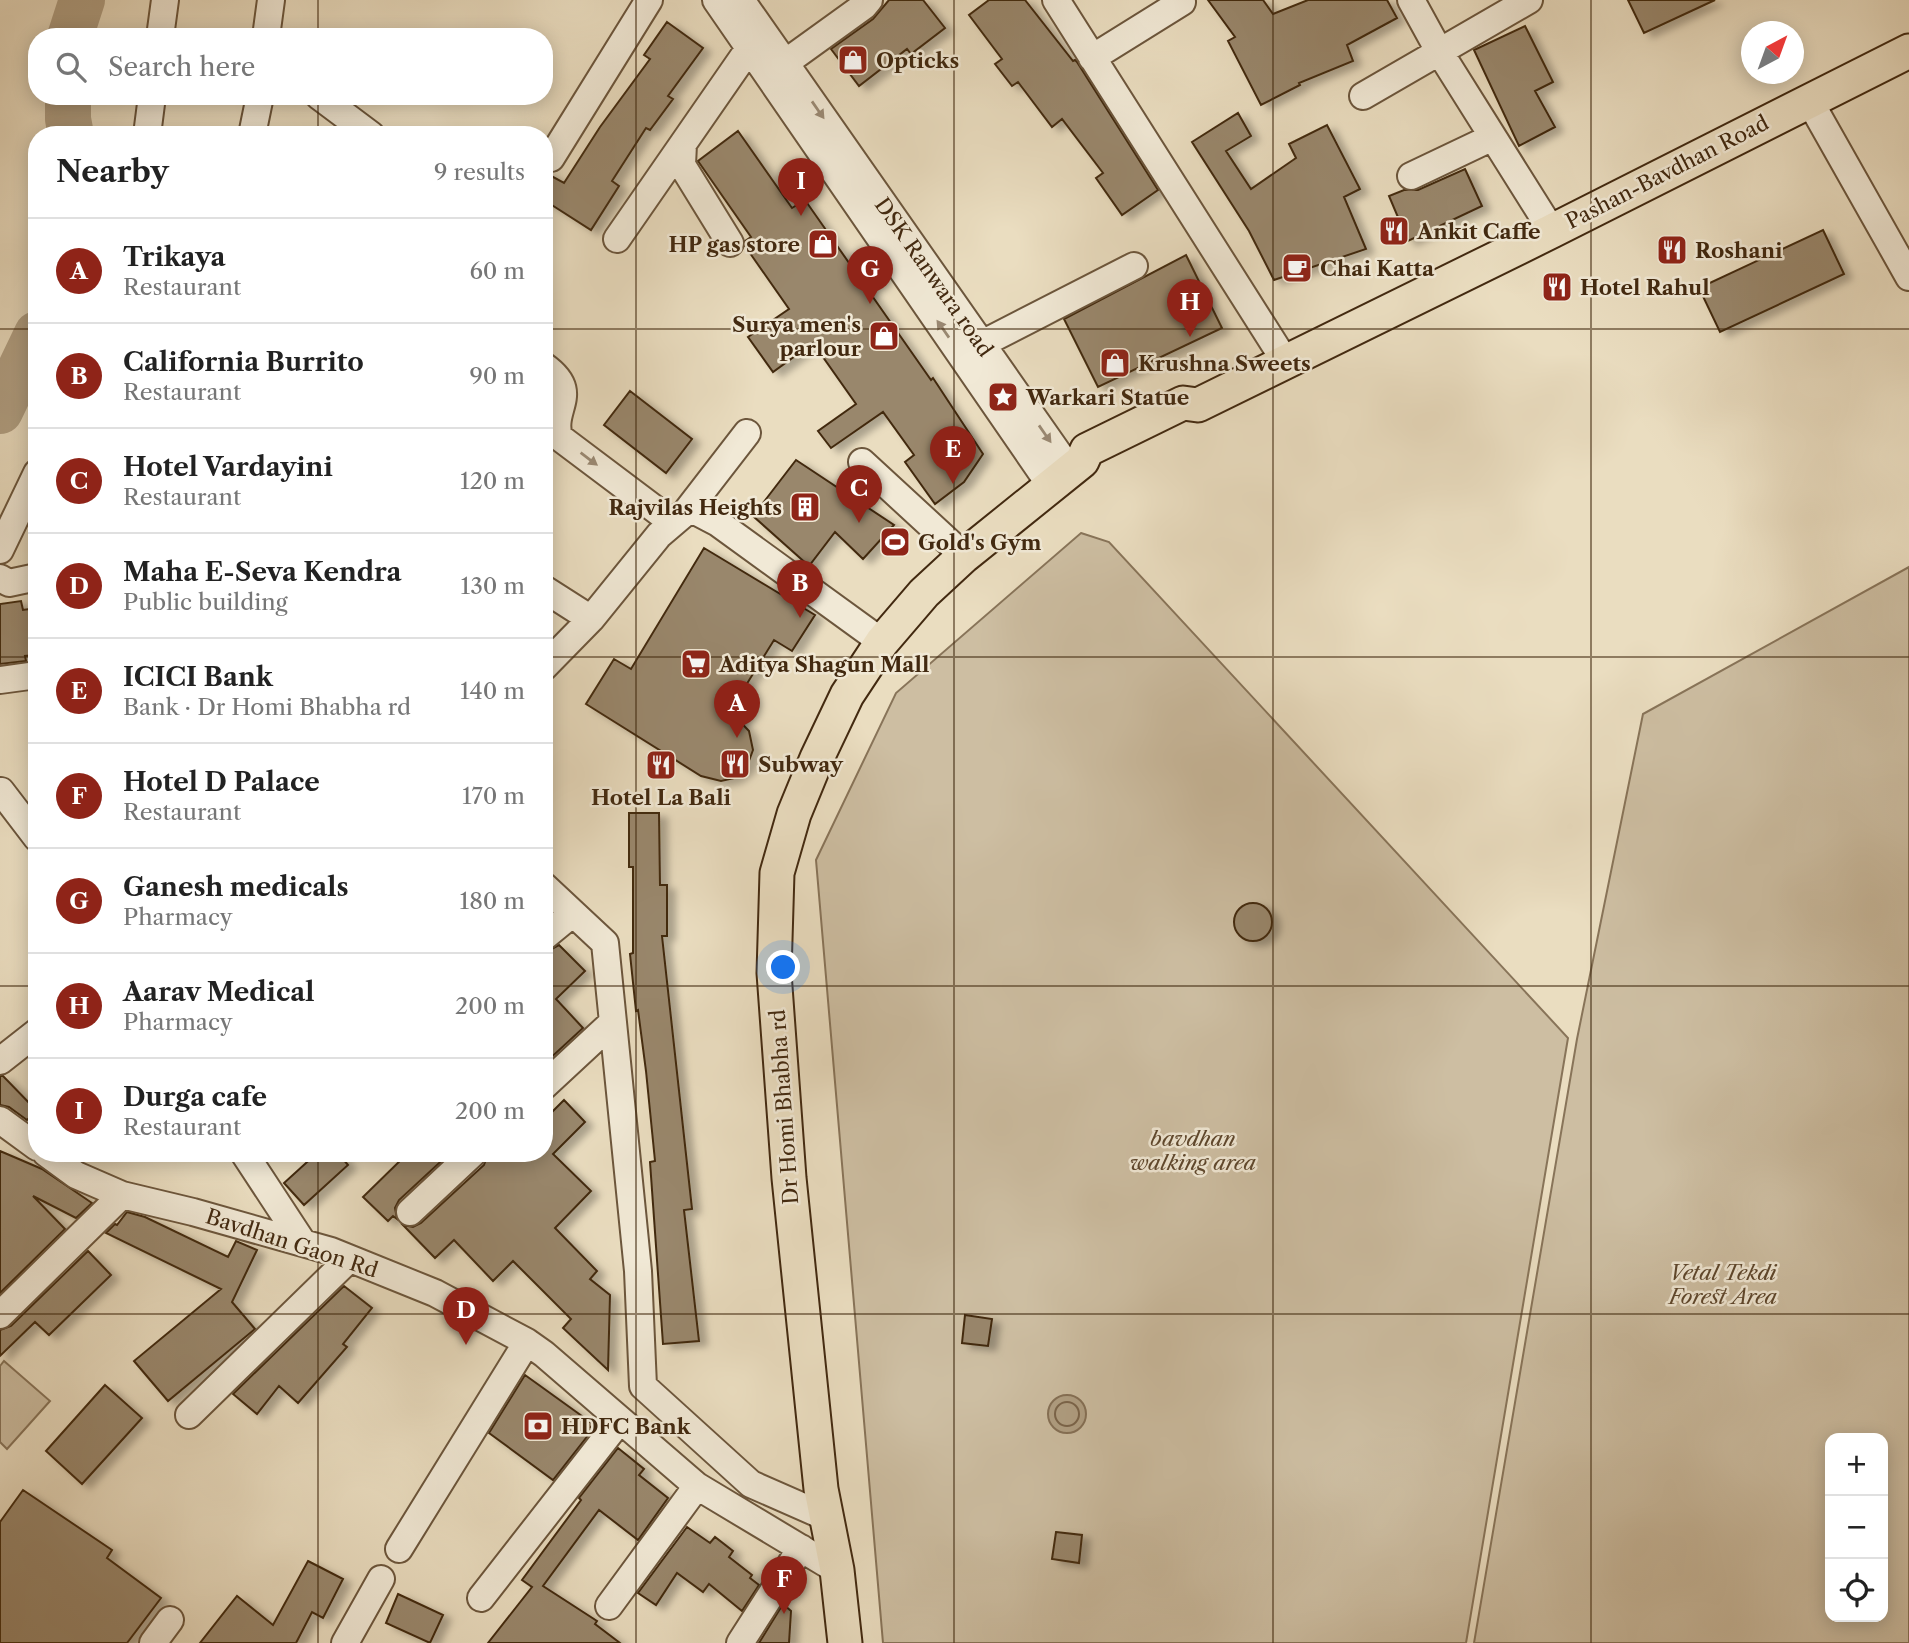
<!DOCTYPE html>
<meta charset="utf-8">
<style>
body{margin:0;font-family:"Libre Caslon Text",serif;background:#f2f2f2;color:#222}
.controls{position:absolute;right:21px;bottom:21px;display:grid;overflow:hidden;border-radius:14px;box-shadow:0 4px 18px #0003}
.controls button{width:63px;height:63px;display:grid;place-items:center;padding:0;border:0;border-bottom:2px solid #e0e0e0;background:#fff;color:#222;font:35px sans-serif}
.compass{position:absolute;left:1741px;top:21px;width:63px;height:63px;border-radius:50%;background:#fff;box-shadow:0 4px 18px #0003;rotate:41deg}
.you{position:absolute;left:784px;top:968px;width:24px;height:24px;margin:-18px;border:5px solid #fff;border-radius:50%;background:#1a73e8;box-shadow:0 0 0 10px #1a73e833}
.badge{display:grid;place-items:center;width:46px;height:46px;border-radius:50%;background:#8f2418;color:#fff;font-size:23px;font-weight:700}
.pin{position:absolute;translate:-50% -58px;filter:drop-shadow(0 2px 4px #0008)}
.pin::after{content:'';position:absolute;top:37px;width:24px;height:21px;background:inherit;clip-path:polygon(0 0,100% 0,50% 100%)}
.list{margin:0;padding:0;list-style:none}
h2{display:flex;justify-content:space-between;align-items:center;height:91px;margin:0;padding:0 28px;font-size:30px}
h2 small{font-size:23px;font-weight:400;color:#767676}
.list li{display:grid;grid-template-columns:46px 1fr auto;gap:21px;align-items:center;box-sizing:border-box;height:105px;padding:0 28px;border-top:2px solid #e0e0e0}
.list b{display:block;font-size:26px;white-space:nowrap}
.list p{margin:0;font-size:23px;white-space:nowrap;color:#767676}
.list em{font-size:23px;font-style:normal;color:#767676}
.icon{flex:none;width:38px;height:38px;fill:none;stroke:currentColor;stroke-width:2;stroke-linecap:round;stroke-linejoin:round}
.map{position:relative;flex:none;width:1909px;height:1643px;overflow:hidden}
.search{position:absolute;background:#fff;box-shadow:0 4px 18px #0003;left:28px;top:28px;width:525px;height:77px;display:flex;align-items:center;gap:18px;box-sizing:border-box;padding:0 24px;border-radius:28px;color:#767676;font-size:26px}
.panel{position:absolute;background:#fff;box-shadow:0 4px 18px #0003;left:28px;top:126px;width:525px;height:1036px;border-radius:28px}
.map>svg:first-child{display:block}
</style>
<div class="map">
<svg width="1909" height="1643" viewBox="0 0 1909 1643">
<defs>
<filter id="shadow"><feDropShadow dx="8" dy="4.5" stdDeviation="3.5" flood-color="#0004"/></filter>
</defs>
<rect width="100%" height="100%" fill="#eaddc0"/>
<filter id="stains"><feTurbulence type="fractalNoise" baseFrequency=".00286" numOctaves="4"/><feColorMatrix values="0 0 0 0 .2 0 0 0 0 .09 0 0 0 0 .02 0 0 0 .5 -.17"/></filter>
<radialGradient id="worn" r=".72"><stop offset=".6" stop-color="#630" stop-opacity="0"/><stop offset="1" stop-color="#630" stop-opacity=".3"/></radialGradient>
<path fill="#cdbea2" stroke="#887459" stroke-width="2" fill-rule="evenodd" d="M1081,533L1109,542L1568,1038L1466,1643H883L816,860L896,693Z
M1909,567V1643H1474L1577,1039L1643,714ZM1830,1438H1883V1617H1830Z
M4,1361L50,1401L7,1449L0,1442V1366Z"/>
<path fill="#b1a084" stroke="#857056" stroke-width="2" d="M1048 1414a19 19 0 1 1 38 0a19 19 0 1 1-38 0Z"/>
<g fill="none" stroke-linecap="round" stroke-linejoin="round">
<path stroke="#7a644a" stroke-width="2" d="M1055 1414a12 12 0 1 1 24 0a12 12 0 1 1-24 0Z"/>
<path stroke="#b1a084" stroke-width="46" d="M70,37L82,0
M68,96V119L71,135
M0,411L37,334"/>
</g>
<path fill="#99876c" stroke="#422910" stroke-width="2" filter="url(#shadow)" d="M889,0H923L945,28L911,54L907,49L859,86L831,49L873,19Z
M989,0H1025L1073,61L1075,60L1077,62L1158,190L1122,215L1096,178L1103,173L1062,119L1052,127L1018,82L1012,86L995,64L1002,59L969,15Z
M1208,0H1263L1273,14L1308,0H1387L1397,18L1347,45L1353,61L1299,83L1300,85L1261,105L1228,41L1235,37Z
M1628,0H1715L1644,33Z
M667,22L703,48L668,96L673,99L650,130L646,128L612,181L619,186L591,230L544,200V172L564,183L600,127L650,59L644,55Z
M1525,26L1553,82L1535,91L1555,127L1519,146L1474,50Z
M1238,113L1251,136L1226,151L1251,189L1296,158L1289,144L1327,125L1360,189L1344,197L1366,249L1274,280L1249,231L1192,142Z
M738,131L792,208L805,200L931,380L933,378L983,454L964,482L935,504L905,462L914,455L883,412L831,448L818,431L856,404L813,343L773,372L748,337L789,309L745,246V241L751,237L698,161Z
M1465,169L1482,206L1408,241L1389,196L1404,190H1418Z
M1823,230L1844,274L1720,332L1699,288Z
M1186,255L1222,328L1098,387L1064,319Z
M630,391L692,439L666,473L604,425Z
M796,460L894,525L863,559L835,532L809,566L753,516Z
M704,548L815,615L792,651L774,640L730,711L749,731L753,750L746,769L734,778L721,781L701,776L586,704L614,659L631,669Z
M21,601L23,610L37,608V655L25,656L26,661L0,664V604Z
M629,813H659L660,885H667V936H662L692,1209L684,1210L699,1341L663,1344L650,1162L655,1161L646,1071L638,1010L636,1011L630,954L633,953V867H629Z
M1234 922a19 19 0 1 1 38 0a19 19 0 1 1-38 0Z
M559,945L585,971L556,999L583,1028L544,1064V953Z
M0,1076H3L37,1111L27,1120L9,1107L0,1105Z
M564,1100L585,1122L553,1154L591,1191L555,1228L597,1271L590,1279L610,1295L608,1370L563,1328L571,1319L513,1261L493,1281L454,1240L435,1258L403,1225L413,1227L421,1223L484,1165L488,1153H544V1120Z
M0,1151L42,1169L92,1203L76,1218L33,1196L65,1229L0,1293Z
M317,1153H338L348,1165L304,1205L284,1183Z
M408,1153H450L399,1200L395,1208L397,1219L393,1216L388,1221L363,1197Z
M127,1212L145,1217L228,1257L236,1241L257,1250L232,1302L255,1329L168,1401L134,1361L221,1289L106,1233L115,1224L117,1225Z
M88,1251L111,1275L49,1335L35,1322L0,1356V1330L11,1326Z
M344,1286L372,1308L343,1344L347,1347L298,1403L279,1386L257,1414L233,1394Z
M965,1315L992,1319L988,1346L962,1343Z
M525,1375L593,1424L591,1427L593,1429L553,1480L489,1433Z
M105,1385L142,1418L82,1484L46,1451Z
M618,1448L644,1469L639,1475L668,1498L638,1540L599,1510L543,1586L597,1621L595,1624L620,1643H488L532,1587L522,1580L581,1500L579,1498Z
M23,1490L112,1550L107,1558L161,1598L127,1643H0V1522Z
M687,1527L710,1543L715,1537L733,1551L729,1557L752,1575L750,1578L759,1585L742,1611L709,1584L703,1592L677,1573L656,1605L638,1593Z
M1056,1532L1082,1535L1079,1563L1052,1559Z
M308,1561L343,1579L323,1618L312,1612L296,1643H200L237,1596L273,1625Z
M398,1594L443,1615L430,1643L386,1623Z
M783,1604L791,1611L789,1643H759Z"/>
<g fill="none" stroke-linecap="round" stroke-linejoin="round">
<g stroke="#6c563c" stroke-width="30">
<path id="minor" d="M716,0L1051,486
M741,0L1070,470
M1056,0L1285,361
M1411,0L1439,51L1552,231
M160,37L165,0
M266,37L271,0
M1092,58L1182,2
M785,63L864,6L869,0
M319,96L371,135
M1363,96L1529,0
M1809,100L1909,277
M147,135L152,96
M252,135L260,96
M683,144L682,165L730,243
M551,158L649,0
M1411,176L1493,137
M617,239L757,37
M968,351L1134,266
M544,366C582,393 550,408 559,437L672,522
M862,462L964,556
M686,512L747,433
M0,550L37,473
M0,578L9,583L37,577
M544,589L591,619
M544,667L591,619L659,535L686,512H697L718,523L882,642
M0,680L37,675
M1,791L37,838
M544,886L605,943L638,1271L643,1386L751,1484L826,1517
M544,937L572,914
M0,1061L37,1032
M544,1086L613,1022
M0,1120L37,1147
M46,1153L76,1175L122,1195L193,1212L331,1251L435,1293L527,1342L544,1354L697,1486L837,1570
M244,1153L303,1243
M410,1212L473,1153
M0,1315L122,1195
M189,1415L349,1259
M399,1549L527,1342
M481,1598L620,1420
M609,1606L697,1486
M153,1643L170,1620
M345,1643L381,1579
M740,1643L801,1548"/>
</g>
<g stroke="#422910" stroke-width="37">
<path id="major" d="M845,1643L837,1570L821,1489L789,1178L774,973L777,873L794,814L817,758L847,695L882,642L924,593L964,556L1082,461L1087,450L1183,403L1198,405L1552,231L1909,51"/>
</g>
<use href="#minor" stroke="#f1e9d6" stroke-width="26"/>
<use href="#major" stroke="#eaddc0" stroke-width="33"/>
</g>
<defs><path id="oneway-solid" d="M-6-.8H1V-3.2L6.5 0L1 3.2V.8H-6Z" transform="scale(1.75)"/></defs>
<g fill="#9a8973">
<use href="#oneway-solid" transform="translate(818 110) rotate(55)"/>
<use href="#oneway-solid" transform="translate(943 329) rotate(-125)"/>
<use href="#oneway-solid" transform="translate(1045 434) rotate(55)"/>
<use href="#oneway-solid" transform="translate(589 459) rotate(37)"/>
</g>
<path fill="none" stroke="#422910" stroke-width="2" stroke-opacity="0.55" d="M318,0V37M636,0V1643M954,0V1643M1273,0V1643M1591,0V1643M318,96V135M0,329H37M544,329H1909M0,657H37M544,657H1909M0,986H37M544,986H1909M318,1153V1643M0,1314H1909"/>
<defs>
<g id="shop-square" transform="scale(1.575)"><rect x="-9" y="-9" width="18" height="18" rx="4" fill="#8f2418" stroke="#f1e9d6"/><path d="M-5-2.5h2.3a2.7 3.5 0 0 1 5.4 0H5L5.5 6h-11ZM-1.5-2.5h3a1.5 2.3 0 0 0-3 0Z" fill="#fff"/></g>
<g id="restaurant-square" transform="scale(1.575)"><rect x="-9" y="-9" width="18" height="18" rx="4" fill="#8f2418" stroke="#f1e9d6"/><path d="M-5-6h1v4h1v-4h1v4h1v-4h1v5L-1.5 .5V6h-2V.5L-5-1ZM5-6V6H3V1.5H1.5Q1.5-4 5-6Z" fill="#fff"/></g>
<g id="cafe-square" transform="scale(1.575)"><rect x="-9" y="-9" width="18" height="18" rx="4" fill="#8f2418" stroke="#f1e9d6"/><path d="M-5.5-4.5H6V0H3Q3 3.5 0 3.5H-2.5Q-5.5 3.5-5.5 0ZM3-3.2v2h1.7v-2ZM-6 4.5H4V6H-6Z" fill="#fff"/></g>
<g id="sight-square" transform="scale(1.575)"><rect x="-9" y="-9" width="18" height="18" rx="4" fill="#8f2418" stroke="#f1e9d6"/><path d="M0-6L1.8-2.2L6-1.7L2.9 1.2L3.7 5.4L0 3.3L-3.7 5.4L-2.9 1.2L-6-1.7L-1.8-2.2Z" fill="#fff"/></g>
<g id="building-square" transform="scale(1.575)"><rect x="-9" y="-9" width="18" height="18" rx="4" fill="#8f2418" stroke="#f1e9d6"/><path d="M-4-6H4V6H1V3H-1V6H-4ZM-2.5-4.3h1.7v1.8h-1.7ZM.8-4.3h1.7v1.8H.8ZM-2.5-1h1.7V.8h-1.7ZM.8-1h1.7V.8H.8Z" fill="#fff"/></g>
<g id="stadium-square" transform="scale(1.575)"><rect x="-9" y="-9" width="18" height="18" rx="4" fill="#8f2418" stroke="#f1e9d6"/><path d="M0-5a6.5 5 0 1 0 0 10a6.5 5 0 1 0 0-10ZM-3.5-1.8h7v3.6h-7Z" fill="#fff"/></g>
<g id="supermarket-square" transform="scale(1.575)"><rect x="-9" y="-9" width="18" height="18" rx="4" fill="#8f2418" stroke="#f1e9d6"/><path d="M-6-5.5h2.5l.6 2H6L4.5 2H-2.5L-4.4-4H-6ZM-1.5 3.2a1.3 1.3 0 1 0 .1 0ZM3 3.2a1.3 1.3 0 1 0 .1 0Z" fill="#fff"/></g>
<g id="bank-square" transform="scale(1.575)"><rect x="-9" y="-9" width="18" height="18" rx="4" fill="#8f2418" stroke="#f1e9d6"/><path d="M-6-4H6V4H-6ZM0-2.3a2.3 2.3 0 1 0 0 4.6a2.3 2.3 0 1 0 0-4.6Z" fill="#fff"/></g>
</defs>
<g fill-rule="evenodd">
<use href="#shop-square" x="853" y="60"/>
<use href="#restaurant-square" x="1394" y="231"/>
<use href="#shop-square" x="823" y="244"/>
<use href="#restaurant-square" x="1672" y="250"/>
<use href="#cafe-square" x="1297" y="268"/>
<use href="#restaurant-square" x="1557" y="287"/>
<use href="#shop-square" x="884" y="336"/>
<use href="#shop-square" x="1115" y="363"/>
<use href="#sight-square" x="1003" y="397"/>
<use href="#building-square" x="805" y="507"/>
<use href="#stadium-square" x="895" y="542"/>
<use href="#supermarket-square" x="696" y="664"/>
<use href="#restaurant-square" x="735" y="764"/>
<use href="#restaurant-square" x="661" y="765"/>
<use href="#bank-square" x="538" y="1426"/>
</g>
<g text-anchor="middle" dominant-baseline="central" stroke-width="5" stroke-linejoin="round" paint-order="stroke">
<g font-size="21" font-weight="bold" fill="#422910" stroke="#f1e9d6" text-anchor="start">
<text x="876" y="60">Opticks</text>
<text x="1417" y="231">Ankit Caffe</text>
<text x="800" y="244" text-anchor="end">HP gas store</text>
<text x="1695" y="250">Roshani</text>
<text x="1320" y="268">Chai Katta</text>
<text x="1580" y="287">Hotel Rahul</text>
<text x="861" y="324" text-anchor="end">Surya men's<tspan x="861" dy="24">parlour</tspan></text>
<text x="1138" y="363">Krushna Sweets</text>
<text x="1026" y="397">Warkari Statue</text>
<text x="782" y="507" text-anchor="end">Rajvilas Heights</text>
<text x="918" y="542">Gold's Gym</text>
<text x="719" y="664">Aditya Shagun Mall</text>
<text x="758" y="764">Subway</text>
<text x="661" y="797" text-anchor="middle">Hotel La Bali</text>
<text x="561" y="1426">HDFC Bank</text>
</g>
<g font-size="21" fill="#422910" stroke="#f1e9d6">
<text transform="translate(1667 172) rotate(-27)">Pashan-Bavdhan Road</text>
<text transform="translate(934 277) rotate(55)">DSK Ranwara road</text>
<text transform="translate(784 1107) rotate(-94)">Dr Homi Bhabha rd</text>
<text transform="translate(292 1243) rotate(18)">Bavdhan Gaon Rd</text>
</g>
<g font-size="21" font-style="italic" fill="#5e472d" stroke="#f1e9d6">
<text x="1193" y="1138">bavdhan<tspan x="1193" dy="24">walking area</tspan></text>
<text x="1723" y="1272">Vetal Tekdi<tspan x="1723" dy="24">Forest Area</tspan></text>
</g>
</g>
<rect width="100%" height="100%" filter="url(#stains)"/>
<rect width="100%" height="100%" fill="url(#worn)"/>
</svg>
<div class="controls">
<button>+</button>
<button>−</button>
<button><svg class="icon" aria-label="locate" viewBox="0 0 24 24"><circle cx="12" cy="12" r="6"/><path d="M12 2v4M12 18v4M2 12h4M18 12h4"/></svg></button>
</div>
<svg class="compass" viewBox="-18 -18 36 36"><path d="M0-13l5 13h-10z" fill="#e53935"/><path d="M0 13l5-13h-10z" fill="#767676"/></svg>
<div class="you"></div>
<div class="pin badge" style="left:737px;top:738px">A</div>
<div class="pin badge" style="left:800px;top:618px">B</div>
<div class="pin badge" style="left:859px;top:523px">C</div>
<div class="pin badge" style="left:466px;top:1345px">D</div>
<div class="pin badge" style="left:953px;top:484px">E</div>
<div class="pin badge" style="left:784px;top:1614px">F</div>
<div class="pin badge" style="left:870px;top:304px">G</div>
<div class="pin badge" style="left:1190px;top:337px">H</div>
<div class="pin badge" style="left:801px;top:216px">I</div>
<div class="search"><svg class="icon" aria-label="search" viewBox="0 0 24 24"><circle cx="10" cy="10" r="6"/><path d="M15 15l6 6"/></svg>Search here</div>
<section class="panel">
<h2>Nearby<small>9 results</small></h2>
<ul class="list">
<li><span class="badge">A</span><div><b>Trikaya</b><p>Restaurant</p></div><em>60 m</em></li>
<li><span class="badge">B</span><div><b>California Burrito</b><p>Restaurant</p></div><em>90 m</em></li>
<li><span class="badge">C</span><div><b>Hotel Vardayini</b><p>Restaurant</p></div><em>120 m</em></li>
<li><span class="badge">D</span><div><b>Maha E-Seva Kendra</b><p>Public building</p></div><em>130 m</em></li>
<li><span class="badge">E</span><div><b>ICICI Bank</b><p>Bank · Dr Homi Bhabha rd</p></div><em>140 m</em></li>
<li><span class="badge">F</span><div><b>Hotel D Palace</b><p>Restaurant</p></div><em>170 m</em></li>
<li><span class="badge">G</span><div><b>Ganesh medicals</b><p>Pharmacy</p></div><em>180 m</em></li>
<li><span class="badge">H</span><div><b>Aarav Medical</b><p>Pharmacy</p></div><em>200 m</em></li>
<li><span class="badge">I</span><div><b>Durga cafe</b><p>Restaurant</p></div><em>200 m</em></li>
</ul>
</section>
</div>
